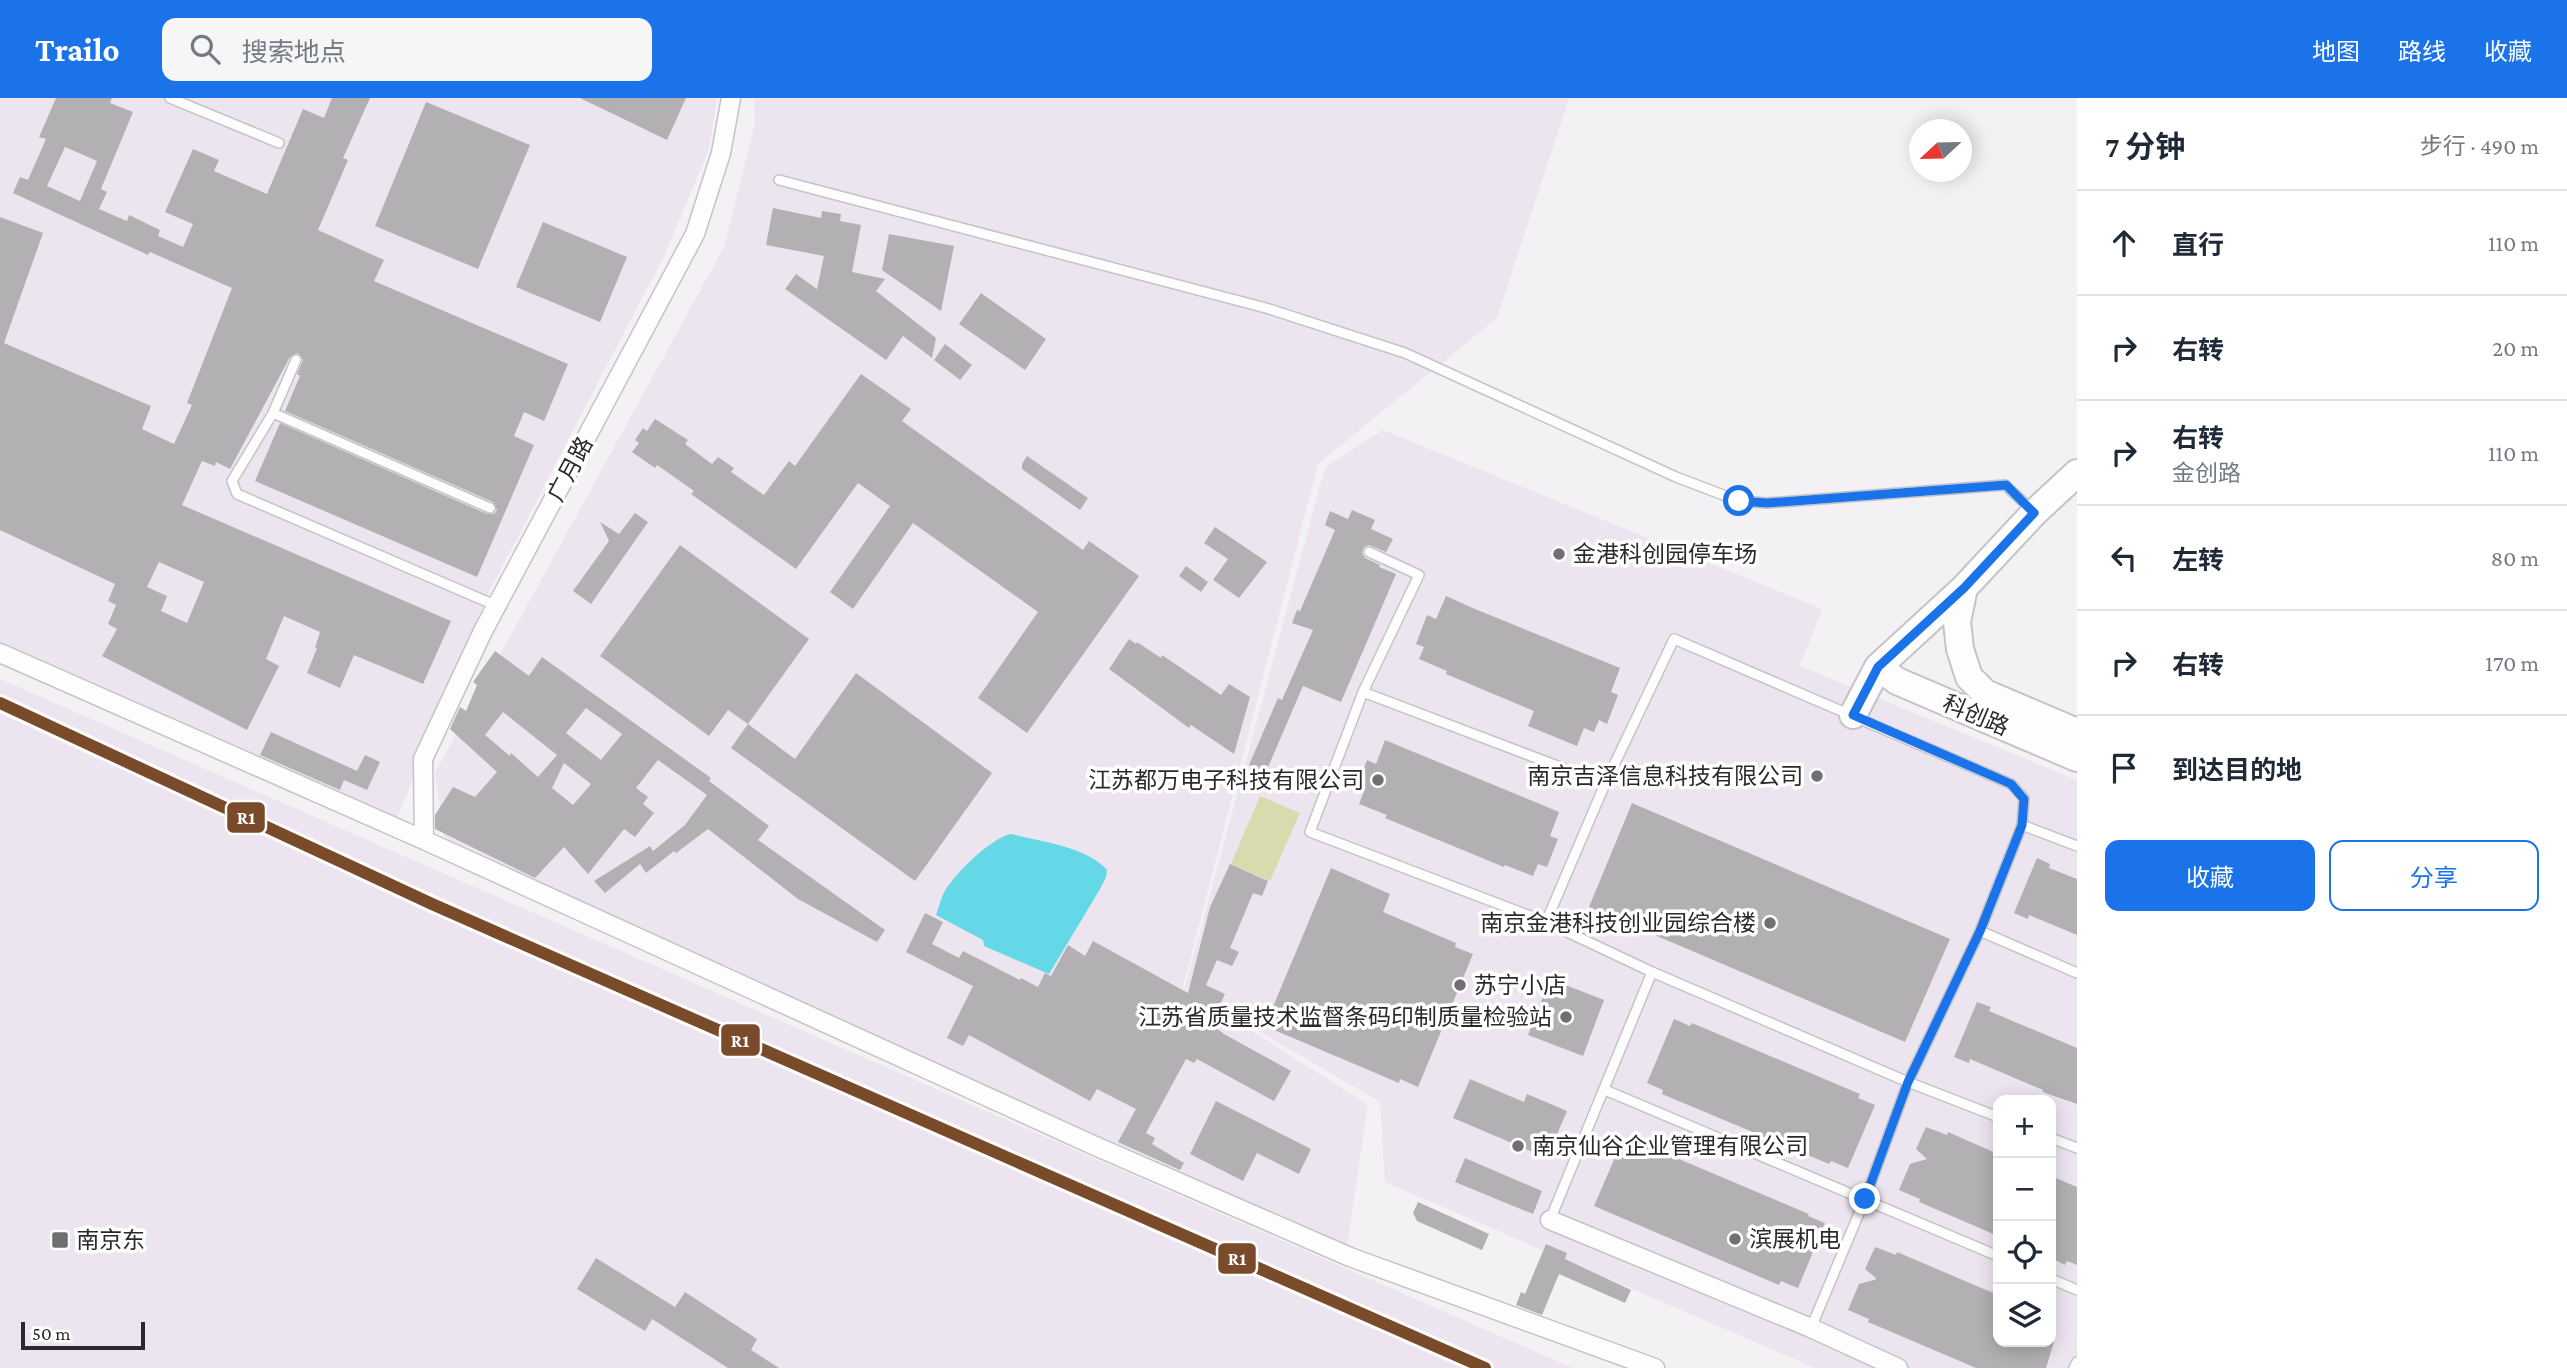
<!DOCTYPE html>
<html lang="zh">
<meta charset="utf-8">
<style>
body{margin:0;font-family:"Crimson Pro","Noto Sans SC",serif;background:#f6f6f7;color:#1f2937}
.controls{position:absolute;right:21px;bottom:21px;display:grid;overflow:hidden;border-radius:14px;box-shadow:0 4px 18px #0003}
.controls button{width:63px;height:63px;display:grid;place-items:center;padding:0;border:0;border-bottom:2px solid #e0e1e3;background:#fff;color:#1f2937;font:35px sans-serif}
.compass{position:absolute;left:1909px;top:21px;width:63px;height:63px;border-radius:50%;background:#fff;box-shadow:0 4px 18px #0003;rotate:248deg}
.scale{position:absolute;left:21px;bottom:18px;width:124px;box-sizing:border-box;padding-left:7px;border:4px solid #2b292c;border-top:0;font-size:19px;line-height:24px;white-space:nowrap;color:#2b292c;-webkit-text-stroke:5px #fff;paint-order:stroke}
.stop{position:absolute;width:21px;height:21px;margin:-16px;border:5px solid #1a73e8;border-radius:50%;background:#fff}
.stop.end{background:#1a73e8;border-color:#fff;box-shadow:0 2px 7px #0008}
.list{margin:0;padding:0;list-style:none}
h2{display:flex;justify-content:space-between;align-items:center;height:91px;margin:0;padding:0 28px;font-size:30px}
h2 small{font-size:23px;font-weight:400;color:#747a83}
.list li{display:grid;grid-template-columns:46px 1fr auto;gap:21px;align-items:center;box-sizing:border-box;height:105px;padding:0 28px;border-top:2px solid #e0e1e3}
.list b{display:block;font-size:26px;white-space:nowrap}
.list p{margin:0;font-size:23px;white-space:nowrap;color:#747a83}
.list em{font-size:23px;font-style:normal;color:#747a83}
.actions{display:flex;gap:14px;padding:21px 28px}
.actions a{flex:1;padding:16px 0;border:2px solid #1a73e8;border-radius:14px;text-align:center;font-size:24px;color:#1a73e8}
.actions .main{background:#1a73e8;color:#fff}
.icon{flex:none;width:38px;height:38px;fill:none;stroke:currentColor;stroke-width:2;stroke-linecap:round;stroke-linejoin:round}
.map{position:relative;flex:none;width:2077px;height:1270px;overflow:hidden}
header{display:flex;align-items:center;gap:42px;box-sizing:border-box;height:98px;padding:0 35px;background:#1a73e8;color:#fff}
header strong{font-size:33px}
nav{display:flex;gap:38px;margin-inline-start:auto;font-size:24px}
.search{width:490px;height:63px;background:#f6f6f7;display:flex;align-items:center;gap:18px;box-sizing:border-box;padding:0 24px;border-radius:14px;color:#747a83;font-size:26px}
main{display:flex}
aside{flex:1;background:#fff}
.map>svg:first-child{display:block}
</style>
<header>
<strong>Trailo</strong>
<div class="search"><svg class="icon" aria-label="search" viewBox="0 0 24 24"><circle cx="10" cy="10" r="6"/><path d="M15 15l6 6"/></svg>搜索地点</div>
<nav><a>地图</a><a>路线</a><a>收藏</a></nav>
</header>
<main>
<div class="map">
<svg width="2077" height="1270" viewBox="0 0 2077 1270">
<rect width="100%" height="100%" fill="#f4f1f5"/>
<path fill="#ece5ef" fill-rule="evenodd" d="M0,0H717L709,51L665,156L487,498L394,727L0,554Z
M754,0H1569L1497,220L1318,366L1183,889L1368,1007L1346,1155L788,907L444,739L435,675L724,149L755,25Z
M1383,332L1822,511L1800,568L2077,682V1270H1815L1385,1084L1380,1004L1185,890L1325,369ZM1998,1002H2051V1244H1998Z
M0,581L1573,1270H0Z"/>
<path fill="#dadaaf" d="M1260,698L1300,715L1270,783L1231,766Z"/>
<path fill="#64d8e6" d="M1011,736C1039,743 1088,749 1107,772L1106,779L1100,791L1049,876L984,848L983,842L936,817C939,809 941,799 946,791C958,773 991,740 1011,736Z"/>
<path fill="#b3b0b3" fill-rule="evenodd" d="M56,0H112L110,5L133,14L101,91L107,94L99,111L127,123L129,117L160,132L158,138L183,149L193,126L165,114L193,51L219,62L214,73L267,96L303,11L324,20L332,0H370L343,60L348,62L318,132L384,162L374,183L568,266L544,323L524,314L514,338L534,347L477,479L255,383L280,325L487,416H494L497,412L493,404L285,313L300,278L297,276L303,262L298,255L290,259L230,371L216,364L215,368L202,363L182,407L451,523L423,586L354,557L340,590L307,575L317,550H315L320,534L284,518L266,561L279,568L247,632L102,558L117,531L108,526L116,507L108,503L115,486L0,432V119L43,135L4,245L151,308L142,331L174,346L192,307L187,305L232,190L150,154L148,157L13,95L20,79L28,82L46,41L39,39ZM65,49L97,63L80,103L47,88ZM159,464L204,484L187,525L161,513L167,498L147,489Z
M580,0H686L667,42Z
M426,4L530,47L478,171L375,128Z
M773,110L821,120L822,113L841,116L840,123L861,127L852,174L885,181L876,193L936,240L932,260L903,238L886,262L785,191L796,176L817,191L824,158L766,147Z
M543,124L627,159L600,224L516,189Z
M889,136L954,148L941,213L882,172Z
M981,195L1046,241L1025,272L959,226Z
M945,246L972,267L960,282L934,262Z
M861,276L911,311L902,323L1083,452L1089,443L1139,478L1027,635L978,600L1038,514L913,425L853,511L830,494L890,408L858,385L796,471L691,396L694,393L657,367L655,370L632,354L639,345L635,342L643,330L647,333L655,321L688,342L685,346L712,366L718,359L734,370L731,374L764,397L789,363L795,368Z
M1027,358L1088,400L1080,412L1022,371V366Z
M1352,412L1375,422L1371,431L1393,441L1386,454L1369,447L1364,449L1362,455L1365,460L1380,467L1379,469L1396,476L1341,604L1303,588L1266,674L1249,667L1278,600L1282,602L1313,532L1292,525L1297,512L1300,513L1335,432L1325,427L1330,413L1348,421Z
M635,415L648,424L591,506L573,493L609,443L600,424L619,436Z
M1215,429L1267,464L1239,500L1213,482L1228,461L1204,445Z
M680,447L809,541L748,626L728,612L709,638L600,558Z
M1186,468L1208,484L1201,494L1179,478Z
M1446,498L1475,511L1620,570L1611,594L1618,597L1607,626L1599,622L1594,634L1584,630L1577,648L1528,628L1534,613L1446,576L1447,573L1419,561L1424,549L1416,546L1427,517L1436,521Z
M1129,541L1136,546L1137,544L1161,560L1162,557L1221,597L1229,586L1250,599L1234,656L1191,627L1189,630L1109,571Z
M495,553L529,578L542,559L711,680L709,683L769,728L758,742L885,832L877,844L798,801L708,731L676,755L674,753L646,775L640,766L605,795L594,783L650,748L653,753L685,727L707,697L658,662L636,690L648,699L643,706L654,715L635,739L624,731L588,776L564,749L535,780L435,731V717L453,689L475,699L497,674L450,631L460,609L466,613L477,587L473,584ZM586,610L622,636L601,662L566,635ZM503,614L557,657L538,679L511,655L510,658L485,637ZM564,665L591,686L573,707L552,690Z
M856,575L992,675L915,783L731,650L748,626L795,661Z
M271,634L357,673L365,657L380,664L367,692L344,682L340,692L260,657Z
M1385,642L1559,714L1550,738L1558,741L1547,769L1538,766L1533,778L1505,767L1504,769L1385,720L1387,717L1359,706L1364,693L1356,690L1367,662L1376,666Z
M1632,705L1950,841L1905,944L1589,809Z
M2037,760L2050,766L2049,770L2077,781V837L2029,817L2028,821L2014,815Z
M1230,766L1268,783L1262,798L1253,795L1230,850L1239,854L1232,868L1217,862L1206,887L1225,896L1211,926L1224,936L1291,973L1274,1003L1197,961L1194,965L1186,961L1146,1035L1155,1040L1152,1046L1184,1065L1180,1072L1118,1044L1136,1011L1097,991L1090,1003L969,937L963,948L947,940L973,888L906,854L925,815L943,824L932,846L959,860L963,853L1020,882L1021,880L1038,889L1045,875L1051,878L1068,847L1085,858L1093,843L1188,895L1210,809Z
M1331,770L1390,796L1383,814L1456,845L1455,849L1473,856L1418,989L1400,981L1399,985L1265,928Z
M1550,881L1604,902L1583,958L1528,937Z
M1977,904L1991,909L1989,913L2077,950V1006L2043,994V992L1970,961L1969,965L1954,959Z
M1674,921L1690,928L1692,925L1860,996L1858,1000L1875,1007L1848,1070L1831,1063L1829,1066L1662,996L1663,992L1647,985Z
M1470,981L1524,1004L1527,996L1567,1013L1547,1060L1453,1020Z
M1216,1003L1311,1051L1299,1076L1257,1055L1243,1083L1190,1056Z
M1926,1029L1947,1037L1948,1034L1998,1056V1138L1919,1104L1920,1101L1899,1092L1910,1066L1927,1061L1916,1051Z
M1623,1041L1640,1048L1641,1045L1809,1116L1808,1118L1825,1125L1798,1190L1781,1183L1779,1187L1594,1108Z
M1465,1060L1542,1093L1533,1116L1455,1084Z
M2051,1078L2077,1089V1167L2067,1163L2065,1167L2051,1160Z
M1418,1104L1489,1136L1482,1152L1417,1123L1413,1115Z
M1546,1146L1567,1155L1565,1161L1631,1192L1625,1205L1559,1176L1542,1217L1516,1207L1521,1194L1525,1196Z
M1875,1149L1896,1157L1897,1154L1998,1197V1244H2054L2046,1270H1976L1868,1224L1869,1221L1848,1212L1859,1186L1877,1181L1865,1171Z
M596,1160L675,1209L685,1194L757,1241L751,1252L779,1270H728L652,1221L645,1233L577,1191Z"/>
<g fill="none" stroke-linecap="round" stroke-linejoin="round">
<g stroke="#c5c3c6" stroke-width="12">
<path id="lane" d="M170,0L279,45
M779,82L1266,210L1405,255L1676,379L1739,403L1767,405L2005,387L2033,413
M296,262L273,315L232,383L237,396L497,508
M273,315L490,410
M1369,454L1419,477L1363,594L1310,734L1546,824L1652,874L1908,984L1998,1019
M1363,594L1605,686
M1546,824L1605,686L1674,541L2011,686L2024,700L2022,727L2077,748
M1980,833L2077,875
M1605,992L1998,1158
M2051,1040L2077,1050
M1550,1122L1652,874
M2051,1181L2077,1192
M1811,1230L1865,1101L1908,984L1980,833L2022,727
M2074,1270L2077,1264"/>
</g>
<g stroke="#c5c3c6" stroke-width="21">
<path id="street" d="M0,555L424,742L1093,1047L1350,1159L1655,1270
M424,742L423,661L483,533L695,136L721,55L731,0
M1550,1122L1811,1230L1898,1270"/>
</g>
<g stroke="#c5c3c6" stroke-width="30">
<path id="secondary" d="M1964,490L1957,524L1960,551L1969,579L1985,595L2077,634
M1878,569L1897,583L2077,660
M1853,617L1878,569L1964,490L2034,415L2077,375"/>
</g>
<use href="#lane" stroke="#fdfdfe" stroke-width="9"/>
<use href="#street" stroke="#fdfdfe" stroke-width="18"/>
<use href="#secondary" stroke="#fdfdfe" stroke-width="26"/>
<g stroke="#fff" stroke-width="18">
<path id="rail-1" d="M0,605L432,806L1485,1270"/>
</g>
<use href="#rail-1" stroke="#7a4b2a" stroke-width="12"/>
</g>
<g fill="none" stroke-linecap="round" stroke-linejoin="round">
<path stroke="#1a73e8" stroke-width="9" d="M1739,403L1767,405L2006,387L2034,415L1964,490L1878,569L1853,617L2011,686L2024,701L2022,727L1980,833L1908,984L1865,1101"/>
</g>
<g fill="#716f72" stroke="#fff" stroke-width="2.5">
<circle cx="1559" cy="456" r="7"/>
<circle cx="1817" cy="678" r="7"/>
<circle cx="1378" cy="682" r="7"/>
<circle cx="1770" cy="825" r="7"/>
<circle cx="1460" cy="887" r="7"/>
<circle cx="1566" cy="919" r="7"/>
<circle cx="1518" cy="1048" r="7"/>
<circle cx="1735" cy="1141" r="7"/>
<rect x="51" y="1133" width="18" height="18" rx="3.5"/>
</g>
<g text-anchor="middle" dominant-baseline="central" stroke-width="7" stroke-linejoin="round" paint-order="stroke">
<g font-size="23" fill="#2b292c" stroke="#fff">
<text transform="translate(570 371) rotate(-62)">广月路</text>
<text transform="translate(1976 617) rotate(23)">科创路</text>
</g>
<g font-size="23" fill="#2b292c" stroke="#fff" text-anchor="start">
<text x="1573" y="456">金港科创园停车场</text>
<text x="1803" y="678" text-anchor="end">南京吉泽信息科技有限公司</text>
<text x="1364" y="682" text-anchor="end">江苏都万电子科技有限公司</text>
<text x="1756" y="825" text-anchor="end">南京金港科技创业园综合楼</text>
<text x="1474" y="887">苏宁小店</text>
<text x="1552" y="919" text-anchor="end">江苏省质量技术监督条码印制质量检验站</text>
<text x="1532" y="1048">南京仙谷企业管理有限公司</text>
<text x="1749" y="1141">滨展机电</text>
<text x="76" y="1142">南京东</text>
</g>
</g>
<g stroke="#fff" stroke-width="2.5">
<rect x="226" y="703" width="40" height="33" rx="7" fill="#7a4b2a"/>
<rect x="720" y="925" width="41" height="34" rx="7" fill="#7a4b2a"/>
<rect x="1217" y="1144" width="40" height="33" rx="7" fill="#7a4b2a"/>
</g>
<g font-size="19" text-anchor="middle" font-weight="bold" fill="#fff">
<text x="246" y="726">R1</text>
<text x="740" y="949">R1</text>
<text x="1237" y="1167">R1</text>
</g>
</svg>
<div class="controls">
<button>+</button>
<button>−</button>
<button><svg class="icon" aria-label="locate" viewBox="0 0 24 24"><circle cx="12" cy="12" r="6"/><path d="M12 2v4M12 18v4M2 12h4M18 12h4"/></svg></button>
<button><svg class="icon" aria-label="layers" viewBox="0 0 24 24"><path d="M12 4l9 5-9 5-9-5zM3 14l9 5 9-5"/></svg></button>
</div>
<svg class="compass" viewBox="-18 -18 36 36"><path d="M0-13l5 13h-10z" fill="#e53935"/><path d="M0 13l5-13h-10z" fill="#747a83"/></svg>
<div class="scale">50 m</div>
<div class="stop" style="left:1739px;top:403px"></div>
<div class="stop end" style="left:1865px;top:1101px"></div>
</div>
<aside>
<h2>7 分钟<small>步行 · 490 m</small></h2>
<ul class="list">
<li><svg class="icon" aria-label="ahead" viewBox="0 0 24 24"><path d="M12 20V5M6 11l6-6 6 6"/></svg><div><b>直行</b></div><em>110 m</em></li>
<li><svg class="icon" aria-label="right" viewBox="0 0 24 24"><path d="M7 20v-9h11M14 6l5 5-5 5"/></svg><div><b>右转</b></div><em>20 m</em></li>
<li><svg class="icon" aria-label="right" viewBox="0 0 24 24"><path d="M7 20v-9h11M14 6l5 5-5 5"/></svg><div><b>右转</b><p>金创路</p></div><em>110 m</em></li>
<li><svg class="icon" aria-label="left" viewBox="0 0 24 24"><path d="M17 20v-9H6M10 6l-5 5 5 5"/></svg><div><b>左转</b></div><em>80 m</em></li>
<li><svg class="icon" aria-label="right" viewBox="0 0 24 24"><path d="M7 20v-9h11M14 6l5 5-5 5"/></svg><div><b>右转</b></div><em>170 m</em></li>
<li><svg class="icon" aria-label="arrive" viewBox="0 0 24 24"><path d="M6 21V4h12l-3 4 3 4H6"/></svg><div><b>到达目的地</b></div></li>
</ul>
<div class="actions"><a class="main">收藏</a><a>分享</a></div>
</aside>
</main>
